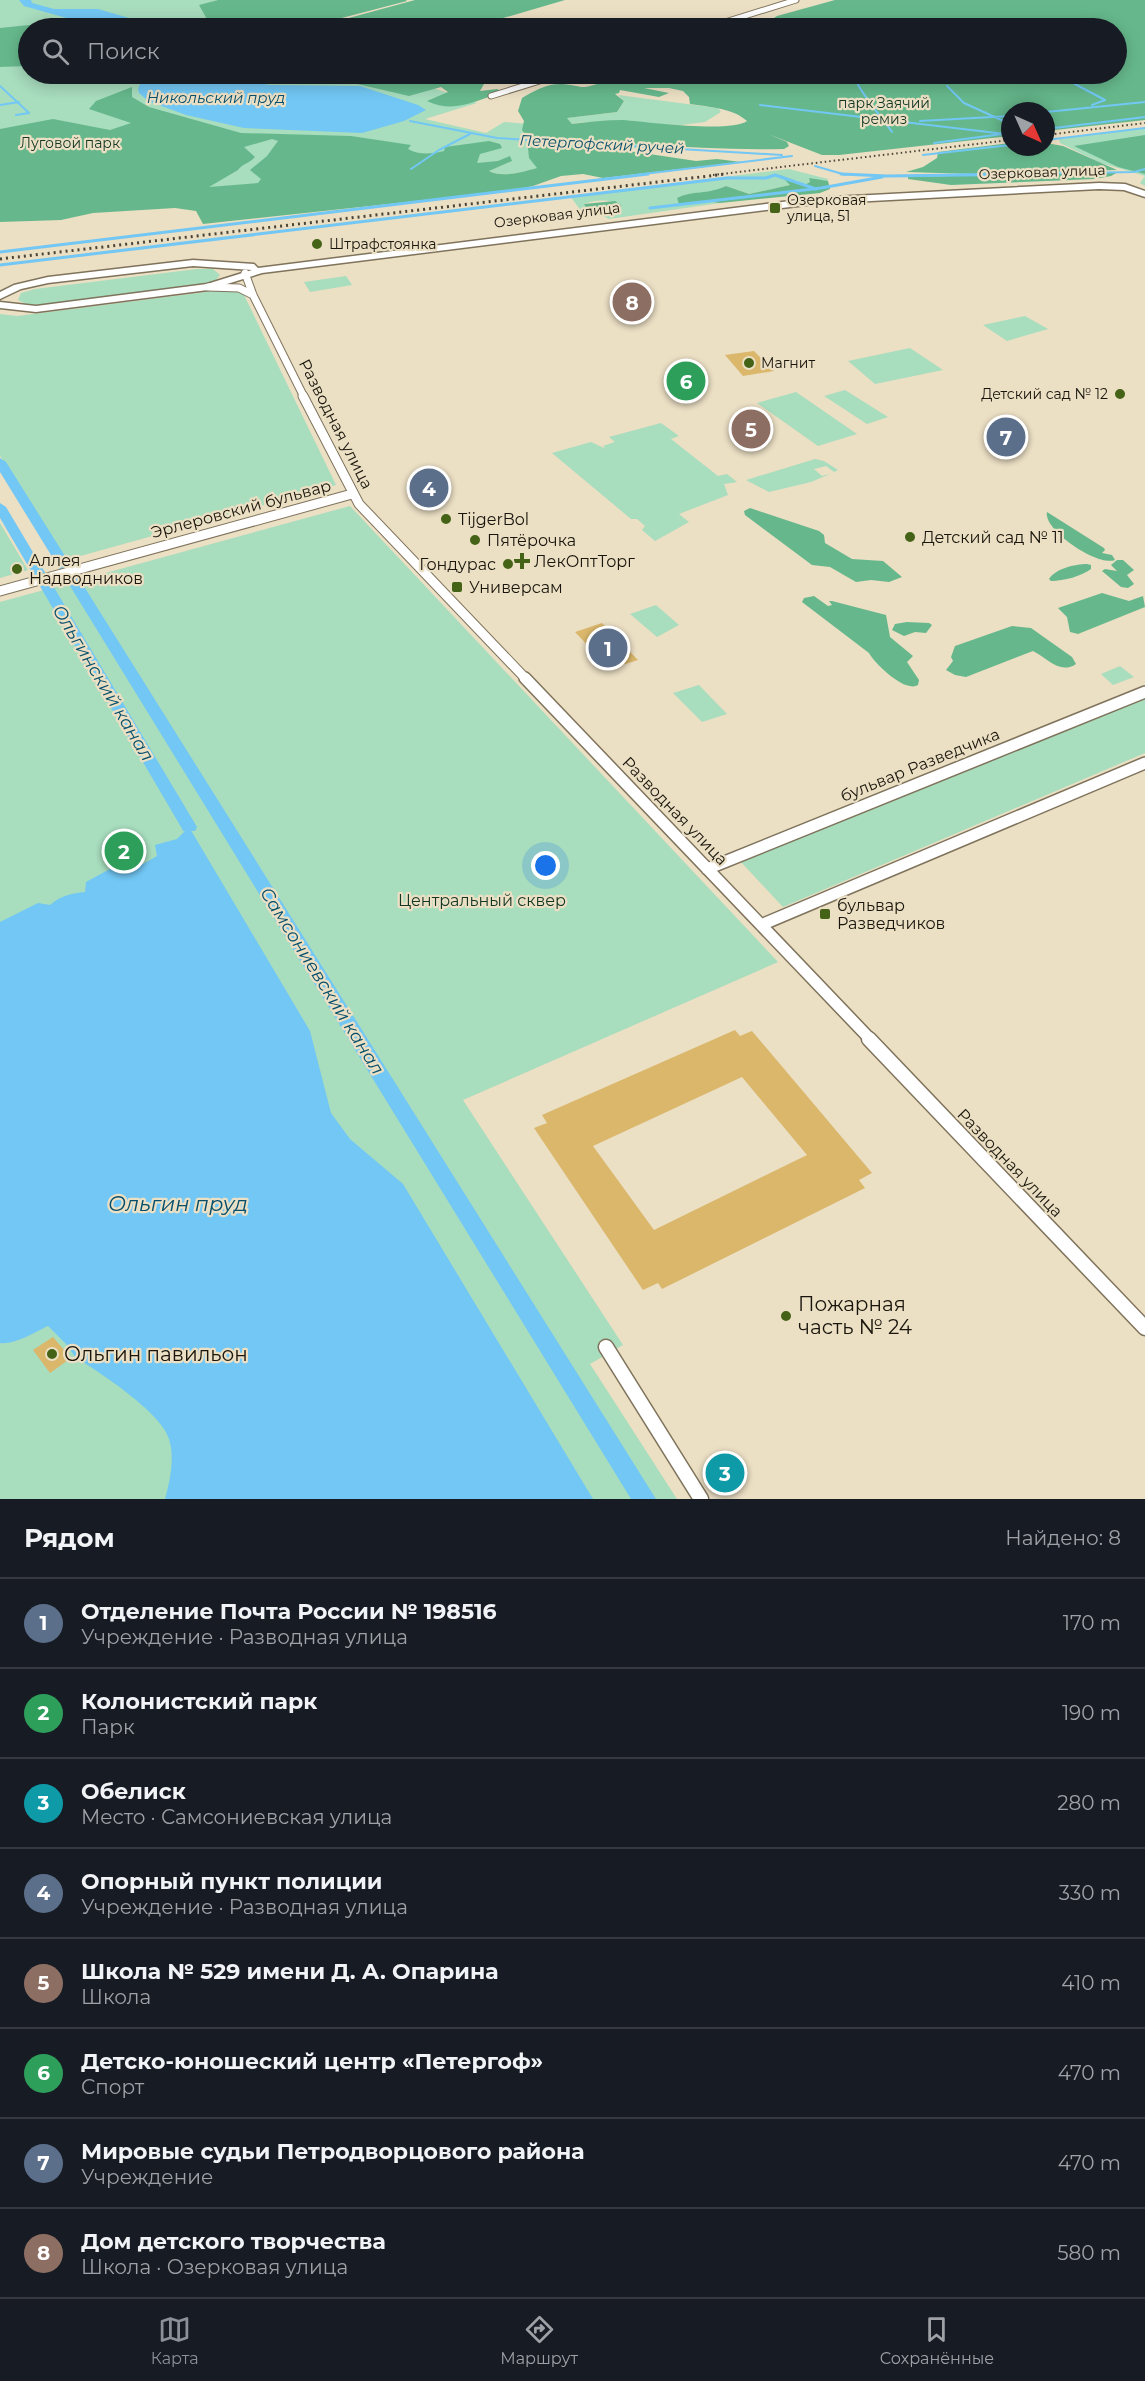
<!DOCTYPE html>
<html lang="ru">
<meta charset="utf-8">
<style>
body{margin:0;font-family:Montserrat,sans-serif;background:#242831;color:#f1f3f6}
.compass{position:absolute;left:1001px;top:102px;width:54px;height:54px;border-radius:50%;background:#171b24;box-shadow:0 3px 15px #0003;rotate:135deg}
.you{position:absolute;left:546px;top:866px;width:21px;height:21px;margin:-15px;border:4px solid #fff;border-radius:50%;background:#1a73e8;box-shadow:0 0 0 9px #1a73e833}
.badge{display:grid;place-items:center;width:39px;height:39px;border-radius:50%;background:#8c9099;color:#fff;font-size:20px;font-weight:700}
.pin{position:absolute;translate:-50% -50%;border:3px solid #fff;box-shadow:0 2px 6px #0006}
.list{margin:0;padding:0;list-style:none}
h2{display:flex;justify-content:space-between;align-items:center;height:78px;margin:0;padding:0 24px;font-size:26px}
h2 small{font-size:20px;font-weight:400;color:#9ea1a6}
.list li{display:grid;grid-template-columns:39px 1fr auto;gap:18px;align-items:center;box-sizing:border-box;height:90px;padding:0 24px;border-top:2px solid #363941}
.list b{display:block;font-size:22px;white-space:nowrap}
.list p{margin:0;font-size:20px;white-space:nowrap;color:#9ea1a6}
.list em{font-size:20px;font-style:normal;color:#9ea1a6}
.icon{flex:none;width:33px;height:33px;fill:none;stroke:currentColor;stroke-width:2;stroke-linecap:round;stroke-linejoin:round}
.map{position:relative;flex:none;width:1145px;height:1499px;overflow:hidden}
.search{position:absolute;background:#171b24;box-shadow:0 3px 15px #0003;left:18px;right:18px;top:18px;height:66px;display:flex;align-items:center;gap:15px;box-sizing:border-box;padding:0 21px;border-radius:33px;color:#9ea1a6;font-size:22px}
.sheet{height:798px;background:#171b24}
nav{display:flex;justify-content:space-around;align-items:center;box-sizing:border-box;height:84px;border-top:2px solid #363941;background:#171b24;font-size:16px;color:#9ea1a6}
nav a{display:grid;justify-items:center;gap:3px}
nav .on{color:#8c9099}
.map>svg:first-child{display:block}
</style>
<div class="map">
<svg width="1145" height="1499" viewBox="0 0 1145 1499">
<rect width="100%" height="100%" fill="#ebdfc4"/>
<path fill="#a8ddbe" d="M0,0H218L199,6L264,28H28V74H392L477,103L425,119L486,133L504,122L712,139L531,160L538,168C523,172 504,178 489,171L506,163L0,221Z
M618,95L718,108L721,112L705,122L681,125L584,122L572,124L567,118L617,112L624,101Z
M1145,128V186L1140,183L1145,176L1101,163L1060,143L1059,139Z
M789,169L828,179V181L809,179L810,182L806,185L795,180L788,181L790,185L749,194L726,186L687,204L704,201L720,203L609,219L599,214L622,206C612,199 595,199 584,204L588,211L582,212L570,196Z
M197,269H213L220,275L216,280L203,284L39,305L26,304L18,300L21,293L35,289Z
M346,276L352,285L310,292L304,282Z
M222,290L243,293L336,485L66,560L0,456V314L17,316Z
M1025,316L1048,329L1007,341L983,325Z
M910,348L943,370L875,384L848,361Z
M845,390L888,417L867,424L824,396Z
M796,392L857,434L818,446L757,403Z
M661,423L679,436L671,439L718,476L727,474L737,482L724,484L728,495L679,514L689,522L655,541L642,530L645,526L637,519H631L552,453L591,442L606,449L603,446L615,442L609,437Z
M815,459L824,461L838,470L834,472L826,466L814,469L822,476L830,474L811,482L769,492L746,480Z
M350,506L778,962L463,1100L623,1345L590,1364L677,1499H0V602Z
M0,523L28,570L0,578Z
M656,605L679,625L657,637L630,614Z
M1120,666L1134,677L1113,685L1101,674Z
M699,685L727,714L702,722L673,693Z
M1145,698V753L783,907L740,861Z"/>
<path fill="#66b88c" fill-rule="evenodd" d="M218,0H406L407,1L311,26L199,28L181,26L208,21L199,5Z
M415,0H565L469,28H261H312Z
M835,0H1145V120L1046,131V111H1010V136L839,155H822L768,134L787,142L789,146L784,149C698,151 612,141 526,136L522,130L524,121L518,111L522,98C534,91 547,83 563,84C583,86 580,90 600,83L564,80L586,74H1116V28H759L777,16ZM644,88H669L683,91L689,97L690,104C709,107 733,108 747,121C731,133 647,122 623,120C606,120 588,122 572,124L567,118L617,112L624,101L615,94L619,93L620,90L659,97L669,93Z
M58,22L83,28H28V66L0,67V28Z
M237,74H459L462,81L485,82L480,91L497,89L503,92C475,101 454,114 427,101L448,92L441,87L409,96L349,82L269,81Z
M132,87V97L149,107L241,133L351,136L411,145L408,149C418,155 432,154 444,151L445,147L489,141L500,144L502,148L480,154L477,163L498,161L510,156L512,161L489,171C502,178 523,172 537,168L529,158L528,148L543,146L636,152L696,161L717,159L741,162L603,178L583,174L561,176L533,186L509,191L203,224L196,211L175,208L93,213L61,220L0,222V129L53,119L110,130L131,123L89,109L96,101ZM272,139L278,141L267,156L250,170L261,179L258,183L209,187L238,170C242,164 250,163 255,157L244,147Z
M1145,135V174L1118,167L1074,146Z
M1010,143V147H1046V143L1063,146L1117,170L974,174L906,172L923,167L937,158L938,152Z
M1118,172L1111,176L1095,179L951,185L908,179V177Z
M780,175L805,185L810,182L809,178L828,181L830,189L820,193L720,203L704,201L679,204L677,198C693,190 707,195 726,186L749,194L790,185Z
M615,201L622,206L604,213L588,211L584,204Z
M750,508L819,531L824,535L825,543L852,559L883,561L902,577L889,582L871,580L856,582L830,567L812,565L745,515L744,511Z
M1047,512L1104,548L1105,550L1102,553L1112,555L1115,560C1098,567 1043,530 1047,512Z
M1117,560H1123L1134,570L1127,575L1134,584L1128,588L1121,587L1102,571L1105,569L1117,571L1111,565Z
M1087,564L1091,565V569C1082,576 1064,581 1051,581L1049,579C1055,569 1075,564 1087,564Z
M1102,593L1129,601L1143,596L1145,607L1078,634L1070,632L1067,617L1058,608Z
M814,596L828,606L832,605L829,601H832L886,615L890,637L913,656L907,662L919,680L918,685C905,693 875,664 869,653L802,602L804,598Z
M907,622L929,623L932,625L926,633L915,632L904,636L892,630L895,624Z
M1012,626L1031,628L1072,657L1076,664C1060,675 1047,658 1033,651L966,677L955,675L946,670L953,661L951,657L955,646Z"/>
<path fill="#72c7f4" d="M19,0H31L32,3L54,9H98L164,28H102L24,6Z
M144,74H222L238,80L270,85L360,86L418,105L426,110L404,121L362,133L244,128L186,115L148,101L139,93L138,89Z
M189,827L310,1031L331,1113L350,1139L403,1184L593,1499H165C170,1481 175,1458 169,1439C161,1412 99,1372 75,1357L68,1346L48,1326C35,1332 15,1345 0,1343V922L38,903L50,905C60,896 72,893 85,892L86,882L110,869L130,864L136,868L157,856L155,845L177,839Z"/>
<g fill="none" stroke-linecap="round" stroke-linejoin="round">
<path stroke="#72c7f4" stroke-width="2" d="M1056,74L1105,100L1092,105
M857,82C858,89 885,122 892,132
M0,86L29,113L16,115
M947,86L964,103L1010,124
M0,105L19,102
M760,105L1005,134
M1046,112L1145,102
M410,121L497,138L782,155
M920,121L1010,116
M1046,129L1145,117
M1046,140L1145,128
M934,143L1010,133
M923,155L1010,145
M815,166L846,175
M411,169L439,150L470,134
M635,175L792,156
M948,175L1134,172L1145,169"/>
<path stroke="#72c7f4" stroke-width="3" d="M841,174L887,176L1041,174
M650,208L821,188L882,177
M0,252L648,174
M0,265L727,178H766L775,175L816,189"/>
<path fill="#72c7f4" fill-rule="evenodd" d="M0,458L6,462L656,1499H631L0,472Z
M0,503L6,507L197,827L195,831H183L181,827L0,518Z"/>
</g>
<path fill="#dab76b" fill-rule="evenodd" d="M754,351L774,371L743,376L725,355Z
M602,623L638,660L610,669L575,632Z
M735,1030L740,1036L752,1031L872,1173L859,1180L865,1188L662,1289L658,1283L643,1290L534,1128L547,1123L542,1115ZM742,1077L807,1155L654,1230L593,1146Z
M53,1337L71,1358L50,1373L33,1350Z"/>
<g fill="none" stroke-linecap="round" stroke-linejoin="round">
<g stroke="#7f735c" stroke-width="7">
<path id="street-far4" d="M706,28L796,0
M491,96L562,74"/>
</g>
<g stroke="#7f735c" stroke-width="9">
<path id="street-far3" d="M245,273L253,295L304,397
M208,287L239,288L253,295"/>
</g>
<g stroke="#7f735c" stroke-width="11">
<path id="street-far2" d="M303,396L359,504L527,680
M0,591L352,494"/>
</g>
<g stroke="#7f735c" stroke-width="14">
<path id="street-far1" d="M525,678L871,1040
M707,869L1145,692
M761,925L1145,763"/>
</g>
<g stroke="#7f735c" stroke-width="17">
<path id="street" d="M869,1039L1145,1328
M606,1347L701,1499"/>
</g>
<g stroke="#7f735c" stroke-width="3">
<path id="secondary" d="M1099,183L1125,184L1145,191V197L1124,190L1099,189L814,204L262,273L208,290L36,312L0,308V302L36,306L207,284L252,270L193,266L48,283L21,289L0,299V292L14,285L48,277L193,260L254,264L258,268L814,198Z"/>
</g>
<use href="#street-far4" stroke="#fff" stroke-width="5"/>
<use href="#street-far3" stroke="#fff" stroke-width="7"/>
<use href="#street-far2" stroke="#fff" stroke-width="9"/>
<use href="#street-far1" stroke="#fff" stroke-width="11"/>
<use href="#street" stroke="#fff" stroke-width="14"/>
<use href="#secondary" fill="#fff" fill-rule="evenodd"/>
<path stroke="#4b4538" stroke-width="2" stroke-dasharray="1.5 3" stroke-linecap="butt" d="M1046,135L1145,123
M713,175L1010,140"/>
<path stroke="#4b4538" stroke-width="3" stroke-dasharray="2 4" stroke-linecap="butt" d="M0,259L726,174"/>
</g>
<g fill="#446317" stroke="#ebdfc4" stroke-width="2">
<rect x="769" y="202" width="12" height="12" rx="3"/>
<circle cx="317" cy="244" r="6"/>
<circle cx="749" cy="363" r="6"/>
<circle cx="1120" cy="394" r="6"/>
<circle cx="446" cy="519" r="6"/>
<circle cx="910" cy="537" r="6"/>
<circle cx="475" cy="540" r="6"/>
<path d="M519 552h6v6h6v6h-6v6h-6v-6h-6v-6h6z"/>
<circle cx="508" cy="564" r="6"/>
<circle cx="17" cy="569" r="6"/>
<rect x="451" y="581" width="12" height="12" rx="3"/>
<rect x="819" y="908" width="12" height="12" rx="3"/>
<circle cx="786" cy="1316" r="6"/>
<circle cx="52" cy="1354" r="6"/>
</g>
<g text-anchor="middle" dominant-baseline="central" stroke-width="4.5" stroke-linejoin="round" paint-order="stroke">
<g font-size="14" fill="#133725" stroke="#ebdfc4">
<text x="884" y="103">парк Заячий<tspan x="884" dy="16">ремиз</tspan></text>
<text x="70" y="143">Луговой парк</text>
</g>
<g font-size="14" fill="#19150c" stroke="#ebdfc4">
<text transform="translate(1042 172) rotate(-2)">Озерковая улица</text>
<text transform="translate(557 215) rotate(-7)">Озерковая улица</text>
</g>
<g font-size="14" fill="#19150c" stroke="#ebdfc4" text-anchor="start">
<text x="787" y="200">Озерковая<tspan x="787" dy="16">улица, 51</tspan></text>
<text x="329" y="244">Штрафстоянка</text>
<text x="761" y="363">Магнит</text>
<text x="1108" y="394" text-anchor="end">Детский сад № 12</text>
</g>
<g font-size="15" font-style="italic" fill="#064f6c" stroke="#ebdfc4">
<text x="216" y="97">Никольский пруд</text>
<text transform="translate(602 144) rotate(3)">Петергофский ручей</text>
</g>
<g font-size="16" fill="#19150c" stroke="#ebdfc4">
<text transform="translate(336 424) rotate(63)">Разводная улица</text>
<text transform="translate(241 509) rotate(-15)">Эрлеровский бульвар</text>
<text transform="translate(920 765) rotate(-22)">бульвар Разведчика</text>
<text transform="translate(675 811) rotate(46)">Разводная улица</text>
<text transform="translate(1010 1163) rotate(46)">Разводная улица</text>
</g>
<g font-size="16" fill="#19150c" stroke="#ebdfc4" text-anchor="start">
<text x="458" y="519">TijgerBol</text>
<text x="922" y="537">Детский сад № 11</text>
<text x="487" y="540">Пятёрочка</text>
<text x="29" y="560">Аллея<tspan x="29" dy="18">Надводников</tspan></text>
<text x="534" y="561">ЛекОптТорг</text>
<text x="496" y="564" text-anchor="end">Гондурас</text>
<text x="469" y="587">Универсам</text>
<text x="837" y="905">бульвар<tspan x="837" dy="18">Разведчиков</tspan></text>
</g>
<g font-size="16" fill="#133725" stroke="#ebdfc4">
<text x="482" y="900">Центральный сквер</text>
</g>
<g font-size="18" font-style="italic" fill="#064f6c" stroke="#ebdfc4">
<text transform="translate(103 683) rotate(59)">Ольгинский канал</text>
<text transform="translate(322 981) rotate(58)">Самсониевский канал</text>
</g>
<g font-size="20" fill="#19150c" stroke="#ebdfc4" text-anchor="start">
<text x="798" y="1304">Пожарная<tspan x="798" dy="23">часть № 24</tspan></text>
<text x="64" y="1354">Ольгин павильон</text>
</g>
<g font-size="21" font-style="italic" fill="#064f6c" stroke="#ebdfc4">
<text x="178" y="1203">Ольгин пруд</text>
</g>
</g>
</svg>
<svg class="compass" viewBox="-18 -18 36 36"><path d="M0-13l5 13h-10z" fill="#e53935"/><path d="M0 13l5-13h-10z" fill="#9ea1a6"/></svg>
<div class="you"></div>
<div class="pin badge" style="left:608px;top:648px;background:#5c6f8a">1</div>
<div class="pin badge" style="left:124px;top:851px;background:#2e9e5b">2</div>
<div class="pin badge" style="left:725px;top:1473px;background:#0f9aa8">3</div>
<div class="pin badge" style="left:429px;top:488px;background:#5c6f8a">4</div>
<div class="pin badge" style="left:751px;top:429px;background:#8d6e63">5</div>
<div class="pin badge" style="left:686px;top:381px;background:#2e9e5b">6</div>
<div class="pin badge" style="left:1006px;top:437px;background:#5c6f8a">7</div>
<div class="pin badge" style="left:632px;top:302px;background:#8d6e63">8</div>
<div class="search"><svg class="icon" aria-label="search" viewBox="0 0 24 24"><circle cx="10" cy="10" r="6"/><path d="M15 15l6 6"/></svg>Поиск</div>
</div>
<section class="sheet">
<h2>Рядом<small>Найдено: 8</small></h2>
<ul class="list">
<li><span class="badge" style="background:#5c6f8a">1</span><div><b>Отделение Почта России № 198516</b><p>Учреждение · Разводная улица</p></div><em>170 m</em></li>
<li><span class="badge" style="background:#2e9e5b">2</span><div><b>Колонистский парк</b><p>Парк</p></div><em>190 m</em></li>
<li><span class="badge" style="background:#0f9aa8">3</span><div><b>Обелиск</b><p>Место · Самсониевская улица</p></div><em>280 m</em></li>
<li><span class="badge" style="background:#5c6f8a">4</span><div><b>Опорный пункт полиции</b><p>Учреждение · Разводная улица</p></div><em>330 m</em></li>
<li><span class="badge" style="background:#8d6e63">5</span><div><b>Школа № 529 имени Д. А. Опарина</b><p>Школа</p></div><em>410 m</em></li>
<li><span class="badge" style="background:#2e9e5b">6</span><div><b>Детско-юношеский центр «Петергоф»</b><p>Спорт</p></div><em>470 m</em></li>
<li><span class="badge" style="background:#5c6f8a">7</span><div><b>Мировые судьи Петродворцового района</b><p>Учреждение</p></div><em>470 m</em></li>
<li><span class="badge" style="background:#8d6e63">8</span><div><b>Дом детского творчества</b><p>Школа · Озерковая улица</p></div><em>580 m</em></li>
</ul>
</section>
<nav>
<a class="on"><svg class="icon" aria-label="map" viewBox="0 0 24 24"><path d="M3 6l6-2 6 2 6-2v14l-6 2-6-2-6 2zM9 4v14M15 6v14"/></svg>Карта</a>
<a><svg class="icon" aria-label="directions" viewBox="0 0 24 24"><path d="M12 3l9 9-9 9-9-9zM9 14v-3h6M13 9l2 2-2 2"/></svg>Маршрут</a>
<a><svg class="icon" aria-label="saved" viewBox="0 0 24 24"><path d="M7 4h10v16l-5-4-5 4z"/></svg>Сохранённые</a>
</nav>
